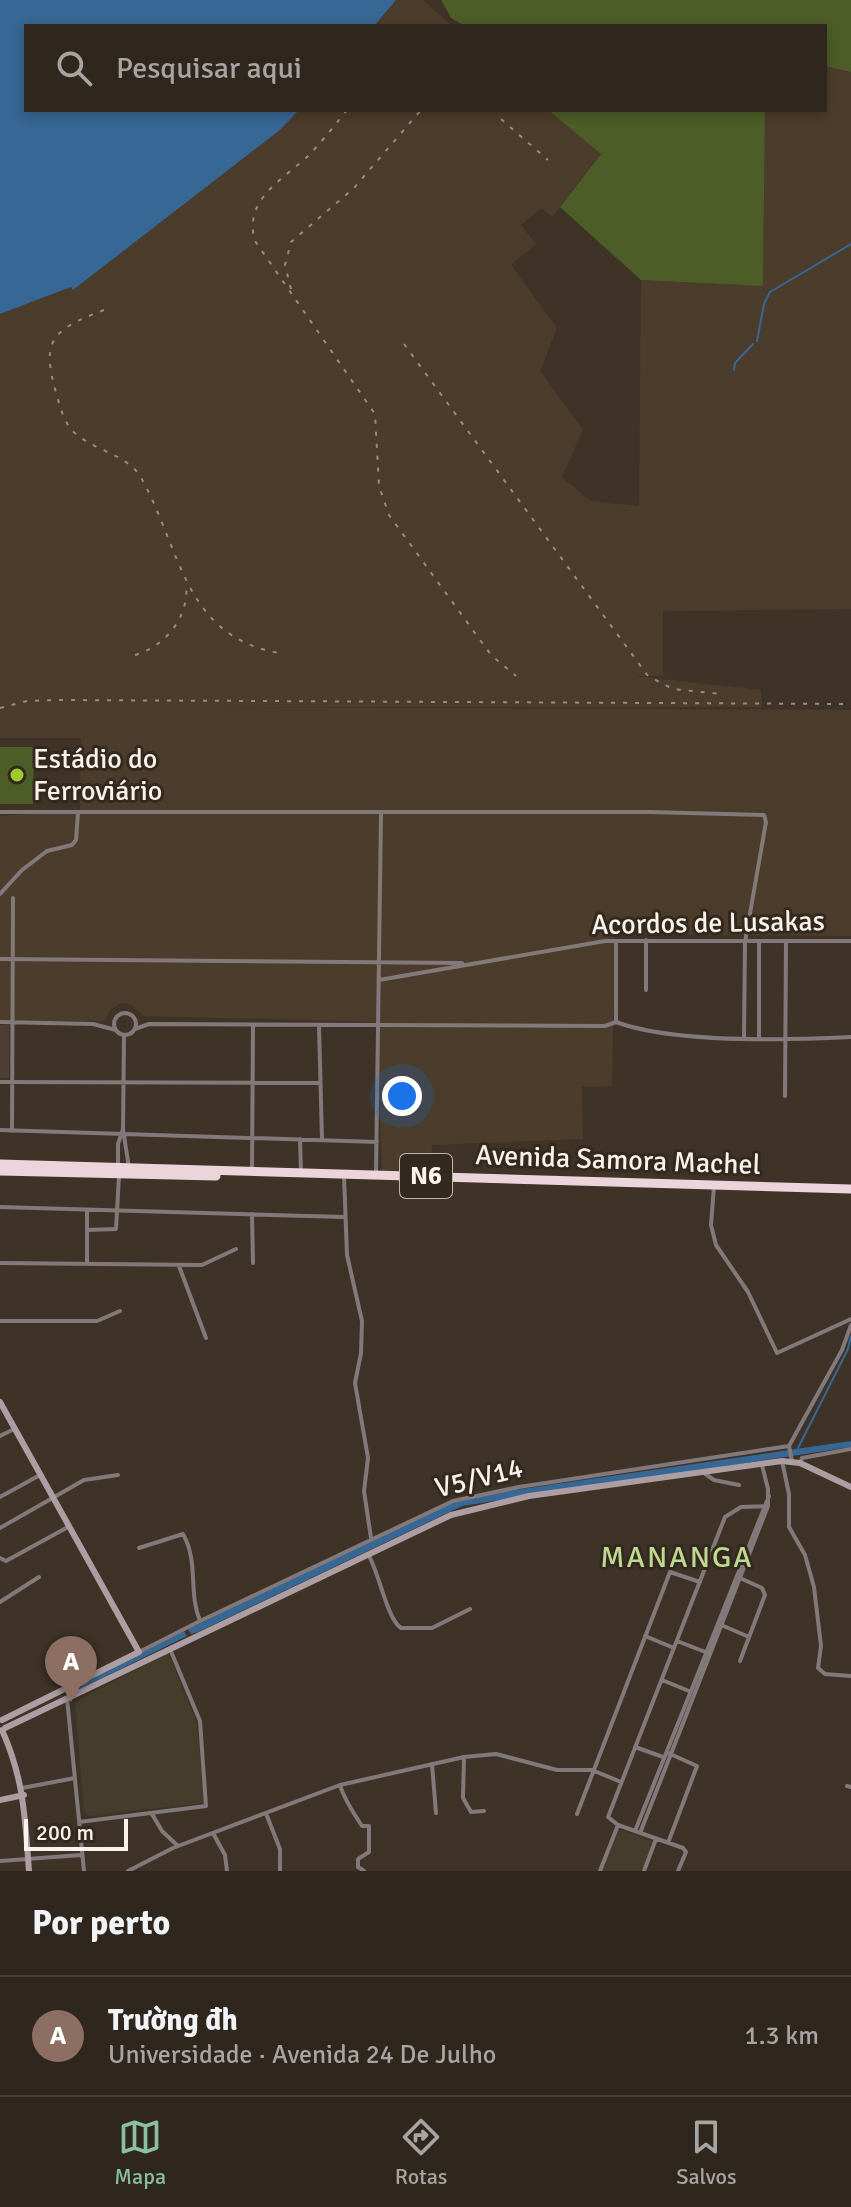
<!DOCTYPE html>
<html lang="pt">
<meta charset="utf-8">
<style>
body{margin:0;font-family:Signika,sans-serif;background:#372e27;color:#f1f3f6}
.scale{position:absolute;left:24px;bottom:20px;width:104px;box-sizing:border-box;padding-left:8px;border:4px solid #faf3eb;border-top:0;font-size:22px;line-height:28px;white-space:nowrap;color:#faf3eb;-webkit-text-stroke:6px #34291e;paint-order:stroke}
.you{position:absolute;left:402px;top:1096px;width:28px;height:28px;margin:-20px;border:6px solid #fff;border-radius:50%;background:#1a73e8;box-shadow:0 0 0 12px #1a73e833}
.badge{display:grid;place-items:center;width:52px;height:52px;border-radius:50%;background:#8abfa5;color:#fff;font-size:26px;font-weight:700}
.pin{position:absolute;translate:-50% -66px;filter:drop-shadow(0 2px 4px #0008)}
.pin::after{content:'';position:absolute;top:42px;width:28px;height:24px;background:inherit;clip-path:polygon(0 0,100% 0,50% 100%)}
.list{margin:0;padding:0;list-style:none}
h2{display:flex;justify-content:space-between;align-items:center;height:104px;margin:0;padding:0 32px;font-size:34px}
h2 small{font-size:26px;font-weight:400;color:#a7a5a4}
.list li{display:grid;grid-template-columns:52px 1fr auto;gap:24px;align-items:center;box-sizing:border-box;height:120px;padding:0 32px;border-top:2px solid #4a433c}
.list b{display:block;font-size:30px;white-space:nowrap}
.list p{margin:0;font-size:26px;white-space:nowrap;color:#a7a5a4}
.list em{font-size:26px;font-style:normal;color:#a7a5a4}
.icon{flex:none;width:44px;height:44px;fill:none;stroke:currentColor;stroke-width:2;stroke-linecap:round;stroke-linejoin:round}
.map{position:relative;flex:none;width:851px;height:1871px;overflow:hidden}
.search{position:absolute;background:#2f261e;box-shadow:0 4px 12px #0003;left:24px;right:24px;top:24px;height:88px;display:flex;align-items:center;gap:20px;box-sizing:border-box;padding:0 28px;border-radius:0px;color:#a7a5a4;font-size:30px}
.sheet{height:224px;background:#2f261e}
nav{display:flex;justify-content:space-around;align-items:center;box-sizing:border-box;height:112px;border-top:2px solid #4a433c;background:#2f261e;font-size:22px;color:#a7a5a4}
nav a{display:grid;justify-items:center;gap:4px}
nav .on{color:#8abfa5}
.map>svg:first-child{display:block}
</style>
<div class="map">
<svg width="851" height="1871" viewBox="0 0 851 1871">
<rect width="100%" height="100%" fill="#3f3328"/>
<path fill="#4e3d35" d="M0,1025H9V1078H0Z"/>
<path fill="#4c3c2b" d="M396,0H423L452,26H374Z
M825,66L851,72V609L663,611V676H634L761,690L762,707H208L851,710V936L615,934L612,1086L582,1087L583,1139L432,1145L429,1173H382L377,1022L144,1016L130,1004L121,1003L110,1010L105,1021H0V816L80,810L81,738H0V314L71,287L73,290L280,130L299,110H548L601,153L552,217L541,208L521,225L536,244L511,265L557,328L540,371L583,430L562,477L590,501L639,506L641,280L763,286L765,110H825Z"/>
<path fill="#453c2b" d="M168,1653L197,1723L204,1803L89,1816L84,1812L75,1702Z
M618,1829L654,1842L643,1871H602Z"/>
<path fill="#4d5d28" d="M441,0H851V72L825,66V26H465L451,18Z
M548,110H765L763,286L641,280L560,207L601,154Z
M0,747H34L33,804H0Z"/>
<path fill="#376794" d="M0,0H396L374,26H26V110H299L280,130L73,290L71,287L0,314Z
M851,1441V1447L462,1506L198,1632L191,1634L188,1629L450,1503L481,1495Z
M184,1631L187,1636L70,1694L68,1690Z"/>
<g fill="none" stroke-linecap="round" stroke-linejoin="round">
<path stroke="#376794" stroke-width="2" d="M757,341L764,304L770,292L851,244
M734,370L735,363L753,344
M797,1450L848,1349L851,1336"/>
<path stroke="#82797b" stroke-width="4" d="M0,812H649L764,815L766,822L745,942L744,1037
M0,894L22,870L47,851L72,845L76,840L78,813
M759,942V1038
M0,959L462,963
M379,980L605,941H851
M646,990V940
M114 1024a11 11 0 1 1 22 0a11 11 0 1 1-22 0Z
M0,1022L93,1024L116,1030
M616,1022V941
M319,1025L322,1140
M135,1029L149,1024L605,1026L616,1022C673,1043 790,1040 851,1037
M124,1035L123,1129L129,1168
M0,1082L320,1083
M785,1096L786,942
M0,1130L377,1142
M12,1131L13,898
M300,1139L301,1172
M118,1166V1144L123,1129
M252,1169L253,1025
M376,1172L381,814
M344,1176L347,1255L362,1321L361,1353L355,1383L368,1458L364,1491L371,1538
M714,1186L711,1225L716,1245L748,1292L777,1353L851,1319
M0,1207L344,1217
M252,1214L253,1263
M87,1230L116,1229L119,1176
M0,1263L202,1265L236,1249
M87,1264V1211
M179,1266L206,1338
M0,1321H97L120,1311
M0,1436L14,1429
M789,1446L842,1350L851,1325
M789,1446L792,1461
M782,1461L789,1494V1527L805,1555L814,1587L821,1646L818,1668L825,1674L851,1676
M800,1463L802,1458L851,1449
M704,1473L714,1480L739,1485
M0,1497L40,1475
M0,1528L84,1480L118,1475
M368,1554C379,1572 387,1619 401,1628H432L470,1609
M0,1558L6,1561L68,1527
M740,1578L762,1588L765,1595L740,1661
M0,1602L39,1577
M200,1621L453,1501L519,1487L789,1446
M719,1624L749,1637
M645,1636L674,1648
M677,1641L708,1653
M139,1652L200,1621C188,1592 199,1562 183,1534L139,1548
M662,1680L689,1691
M67,1698L84,1871
M635,1747L663,1757
M464,1757L463,1798L471,1812L484,1811
M432,1764L436,1813
M340,1785C344,1799 354,1814 362,1826H369V1852L358,1859V1867L364,1871
M847,1786L851,1787
M22,1788L75,1778
M152,1814L162,1831L178,1846
M577,1814L670,1572L700,1582
M267,1816L280,1849V1871
M79,1822L206,1806L200,1721L170,1649
M635,1831L769,1496
M640,1833L768,1506V1489L762,1465
M214,1835L225,1855L227,1871
M668,1843L697,1766L668,1753
M0,1861L81,1855
M128,1871L173,1848L340,1785L464,1757L496,1754L557,1770H592L621,1782
M600,1871L618,1825
M644,1871L656,1839
M678,1871L686,1852L683,1848L618,1825L608,1817L725,1517L741,1507L768,1506"/>
<path stroke="#ac9ea2" stroke-width="6" d="M0,1402L139,1652L2,1720
M5,1728L451,1515L529,1496L782,1461L800,1463L851,1487
M2,1730C24,1779 25,1818 29,1871
M0,1800L24,1795"/>
<path stroke="#ebd5db" stroke-width="9" d="M0,1164L851,1189
M0,1171L216,1176"/>
<path stroke="#968d83" stroke-width="2" stroke-dasharray="4 8" stroke-linecap="butt" d="M347,110C334,126 321,143 307,157C282,180 243,200 255,241L375,414L379,486L389,515L491,655L516,676
M501,119L548,160
M291,289L285,265L291,242L354,188L421,110
M104,310C52,330 40,339 57,396C61,410 65,425 76,434C96,451 122,453 139,474C181,546 182,637 280,653
M404,344L648,676L673,689L721,694
M135,655C166,646 190,616 186,583
M0,708L27,701L59,700L851,704"/>
</g>
<circle fill="#9fca2c" stroke="#34291e" stroke-width="3" cx="17" cy="775" r="8"/>
<g text-anchor="middle" dominant-baseline="central" stroke-width="6" stroke-linejoin="round" paint-order="stroke">
<rect fill="#34291e" stroke="#bfb6ae" stroke-width="2" x="400" y="1154" width="52" height="44" rx="6"/>
<g font-size="26" font-weight="bold" fill="#faf3eb">
<text x="426" y="1176">N6</text>
</g>
<g font-size="28" fill="#faf3eb" stroke="#34291e" text-anchor="start">
<text x="33" y="759">Estádio do<tspan x="33" dy="32">Ferroviário</tspan></text>
</g>
<g font-size="28" fill="#faf3eb" stroke="#34291e">
<text transform="translate(708 923) rotate(-1)">Acordos de Lusakas</text>
<text transform="translate(618 1160) rotate(2)">Avenida Samora Machel</text>
<text transform="translate(479 1478) rotate(-14)">V5/V14</text>
</g>
<g font-size="30" letter-spacing="2" fill="#bfd990" stroke="#34291e">
<text x="677" y="1557">MANANGA</text>
</g>
</g>
</svg>
<div class="scale">200 m</div>
<div class="you"></div>
<div class="pin badge" style="left:71px;top:1702px;background:#8d6e63">A</div>
<div class="search"><svg class="icon" aria-label="search" viewBox="0 0 24 24"><circle cx="10" cy="10" r="6"/><path d="M15 15l6 6"/></svg>Pesquisar aqui</div>
</div>
<section class="sheet">
<h2>Por perto<small></small></h2>
<ul class="list">
<li><span class="badge" style="background:#8d6e63">A</span><div><b>Trường đh</b><p>Universidade · Avenida 24 De Julho</p></div><em>1.3 km</em></li>
</ul>
</section>
<nav>
<a class="on"><svg class="icon" aria-label="map" viewBox="0 0 24 24"><path d="M3 6l6-2 6 2 6-2v14l-6 2-6-2-6 2zM9 4v14M15 6v14"/></svg>Mapa</a>
<a><svg class="icon" aria-label="directions" viewBox="0 0 24 24"><path d="M12 3l9 9-9 9-9-9zM9 14v-3h6M13 9l2 2-2 2"/></svg>Rotas</a>
<a><svg class="icon" aria-label="saved" viewBox="0 0 24 24"><path d="M7 4h10v16l-5-4-5 4z"/></svg>Salvos</a>
</nav>
